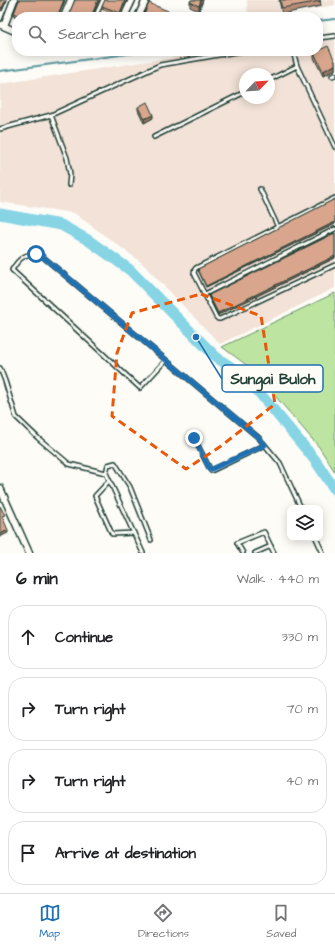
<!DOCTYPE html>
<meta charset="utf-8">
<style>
body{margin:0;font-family:"Architects Daughter",sans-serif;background:#f6f6f6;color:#202124}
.controls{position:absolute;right:12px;bottom:12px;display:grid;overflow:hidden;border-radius:8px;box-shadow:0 2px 10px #0003}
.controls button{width:36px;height:36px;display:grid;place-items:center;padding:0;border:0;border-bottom:1px solid #e0e0e0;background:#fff;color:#202124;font:20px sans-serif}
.compass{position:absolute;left:239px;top:68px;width:36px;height:36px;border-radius:50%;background:#fff;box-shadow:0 2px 10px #0003;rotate:65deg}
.stop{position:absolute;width:12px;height:12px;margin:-9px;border:3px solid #1f6fb2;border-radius:50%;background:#fff}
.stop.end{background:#1f6fb2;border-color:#fff;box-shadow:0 1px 4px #0008}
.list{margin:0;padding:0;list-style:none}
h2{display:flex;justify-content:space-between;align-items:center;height:52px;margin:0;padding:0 16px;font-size:17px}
h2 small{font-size:13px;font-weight:400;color:#757577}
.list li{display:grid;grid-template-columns:26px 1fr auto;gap:12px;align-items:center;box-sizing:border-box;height:64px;margin:0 8px 8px;padding:0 8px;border:1px solid #e0e0e0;border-radius:16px}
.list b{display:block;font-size:15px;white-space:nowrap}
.list em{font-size:13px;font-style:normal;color:#757577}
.icon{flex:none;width:22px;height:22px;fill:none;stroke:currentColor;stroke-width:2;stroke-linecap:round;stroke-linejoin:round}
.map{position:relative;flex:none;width:335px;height:553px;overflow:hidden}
.search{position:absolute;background:#fff;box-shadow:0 2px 10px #0003;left:12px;right:12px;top:12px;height:44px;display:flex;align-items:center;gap:10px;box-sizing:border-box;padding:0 14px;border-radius:16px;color:#757577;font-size:15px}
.sheet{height:340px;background:#fff}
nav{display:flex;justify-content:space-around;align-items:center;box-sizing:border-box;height:56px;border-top:1px solid #e0e0e0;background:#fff;font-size:11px;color:#757577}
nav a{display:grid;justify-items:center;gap:2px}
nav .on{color:#1f6fb2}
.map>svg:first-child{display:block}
</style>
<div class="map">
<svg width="335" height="553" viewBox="0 0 335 553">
<rect width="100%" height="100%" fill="#fdfcf7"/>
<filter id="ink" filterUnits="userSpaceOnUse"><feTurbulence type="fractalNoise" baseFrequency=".025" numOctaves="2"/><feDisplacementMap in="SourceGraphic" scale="8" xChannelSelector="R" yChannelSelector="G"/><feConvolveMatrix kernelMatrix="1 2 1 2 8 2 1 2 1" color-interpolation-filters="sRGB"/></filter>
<g filter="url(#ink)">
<path fill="#f2e2d7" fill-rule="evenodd" d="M104,0H129L122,17H97Z
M247,0H335V5L268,17H248Z
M335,32V288L220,344L141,262L74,213L0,202V84L214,51H318V35ZM245,74H269V98H245Z"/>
<path fill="#bde5a1" stroke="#6e916a" d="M335,293V472L319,447L252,369L222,347Z"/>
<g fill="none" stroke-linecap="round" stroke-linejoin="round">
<path stroke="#5d989e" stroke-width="2" d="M318,21L335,19
M0,71L150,51"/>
<path stroke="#86d4e4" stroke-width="11" d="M0,214L61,225L88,240L130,270L196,337L216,357L247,378L315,460L335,490"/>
<g stroke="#1f3d34" stroke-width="6">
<path id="service" d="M95,17L103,0
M318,38L335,36
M293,51L297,66L335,147
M332,76L335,75
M269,80L297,66
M51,115L67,158L70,174L69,185
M0,129L51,115L160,65L242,51
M154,137L245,92
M260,189L278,227
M335,198L196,268L195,269L194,273L216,317L218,319H220L335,265
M205,294L335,229
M166,360L140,388L12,270C19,258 28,250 42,256L259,438L280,463L301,508
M0,368L5,381L16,417L38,438L69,464L106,473
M194,438L211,471L265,445
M109,481L95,496L112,534L134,533
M316,538L323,553
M143,553L106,473L108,465L115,463L130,487L151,540
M243,553L237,543L264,532L274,553
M255,553L271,546"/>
</g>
<g stroke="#1f3d34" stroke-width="9">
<path id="minor" d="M64,17L71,0
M124,17L132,0
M138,17L146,0
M1,25L17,32
M4,26L14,0
M0,488L29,553"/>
</g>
<use href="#service" stroke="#fdfcf7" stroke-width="3"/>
<use href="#minor" stroke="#fdfcf7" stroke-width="6"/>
</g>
<path fill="#bb8f79" stroke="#1f3d34" d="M0,0H7L2,11L0,10Z
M19,0H65L58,17H17V18L14,16V13Z
M127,0L120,17L102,9V6Z
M191,0H203L199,11L190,7V2Z
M279,0H320L321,6L282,14Z
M314,53L335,61V70L323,76L314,58Z
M138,107L153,118L144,123L138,110Z
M335,199V224L206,287L198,270V269Z
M335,233V258L218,315L209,296V295Z"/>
<path fill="#987463" stroke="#1f3d34" d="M6,0H7L2,11V8Z
M64,0H65L58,17H57Z
M98,0H100L92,17H91Z
M125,0H127L120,17V13Z
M201,0H203L199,11V6Z
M168,11V17H165Z
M335,65V70L323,76V71Z
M153,115V118L144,123V119Z
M335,222V224L206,287V286Z
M335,256V258L218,315V313Z
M8,530V533L0,537V534Z"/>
<path fill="#d9a68d" stroke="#1f3d34" d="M0,0H6L2,8L0,7Z
M19,0H64L57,17H40L35,15L34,17H23L14,13Z
M75,0H98L91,17H71L68,16Z
M105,0H125L120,13L102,6Z
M191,0H201L199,6L190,2Z
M280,0H320L321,1L282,8Z
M149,3L168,11L165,17H143Z
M328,46L335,61V65L323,71L314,53Z
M147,102L153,115L144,119L138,107Z
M335,199V222L206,286L198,269Z
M335,233V256L218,313L209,295Z
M0,506L5,515L2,516L8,530L0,534Z"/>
</g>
<g fill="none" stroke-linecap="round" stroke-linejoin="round" filter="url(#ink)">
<path stroke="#1f6fb2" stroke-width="5" d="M36,254L42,256L259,438L265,445L210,470L194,438"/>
</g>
<path fill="none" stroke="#e8590c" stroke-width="3" stroke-dasharray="8 5" stroke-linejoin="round" d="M201,294L261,316L275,404L221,446L186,469L112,416L117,353L132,313Z"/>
<path fill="none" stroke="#1f6fb2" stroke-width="1.5" d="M196 337L222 379"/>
<circle fill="#1f6fb2" stroke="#fdfcf7" stroke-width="1.5" cx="196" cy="337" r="4"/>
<rect fill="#fdfcf7" stroke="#1f6fb2" stroke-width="1.5" x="222" y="365" width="101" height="27" rx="4"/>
<g font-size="15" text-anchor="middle" font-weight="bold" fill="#1f3d34">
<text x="273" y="384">Sungai Buloh</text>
</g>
</svg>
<div class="controls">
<button><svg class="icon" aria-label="layers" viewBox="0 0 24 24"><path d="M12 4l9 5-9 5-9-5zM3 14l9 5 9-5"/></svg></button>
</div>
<svg class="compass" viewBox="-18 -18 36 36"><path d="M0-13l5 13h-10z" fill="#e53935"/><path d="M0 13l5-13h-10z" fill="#757577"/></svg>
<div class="stop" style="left:36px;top:254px"></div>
<div class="stop end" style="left:194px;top:438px"></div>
<div class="search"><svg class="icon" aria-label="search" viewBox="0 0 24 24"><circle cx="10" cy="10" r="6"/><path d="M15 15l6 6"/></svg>Search here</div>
</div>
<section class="sheet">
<h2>6 min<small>Walk · 440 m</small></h2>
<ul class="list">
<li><svg class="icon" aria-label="ahead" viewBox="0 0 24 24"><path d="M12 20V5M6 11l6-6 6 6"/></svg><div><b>Continue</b></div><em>330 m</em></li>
<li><svg class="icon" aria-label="right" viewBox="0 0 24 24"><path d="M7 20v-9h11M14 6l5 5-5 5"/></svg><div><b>Turn right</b></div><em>70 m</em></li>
<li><svg class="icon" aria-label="right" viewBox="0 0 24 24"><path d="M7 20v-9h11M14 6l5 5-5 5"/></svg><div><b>Turn right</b></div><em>40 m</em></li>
<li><svg class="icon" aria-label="arrive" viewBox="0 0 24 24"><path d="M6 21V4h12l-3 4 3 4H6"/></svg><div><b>Arrive at destination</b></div></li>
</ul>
</section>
<nav>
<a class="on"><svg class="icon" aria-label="map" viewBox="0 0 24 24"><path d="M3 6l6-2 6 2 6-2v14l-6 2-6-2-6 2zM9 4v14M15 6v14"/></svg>Map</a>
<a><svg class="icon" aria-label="directions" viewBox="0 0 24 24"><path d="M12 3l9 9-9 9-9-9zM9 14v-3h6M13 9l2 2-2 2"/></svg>Directions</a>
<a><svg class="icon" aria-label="saved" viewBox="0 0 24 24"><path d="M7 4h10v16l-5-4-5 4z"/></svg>Saved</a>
</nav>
